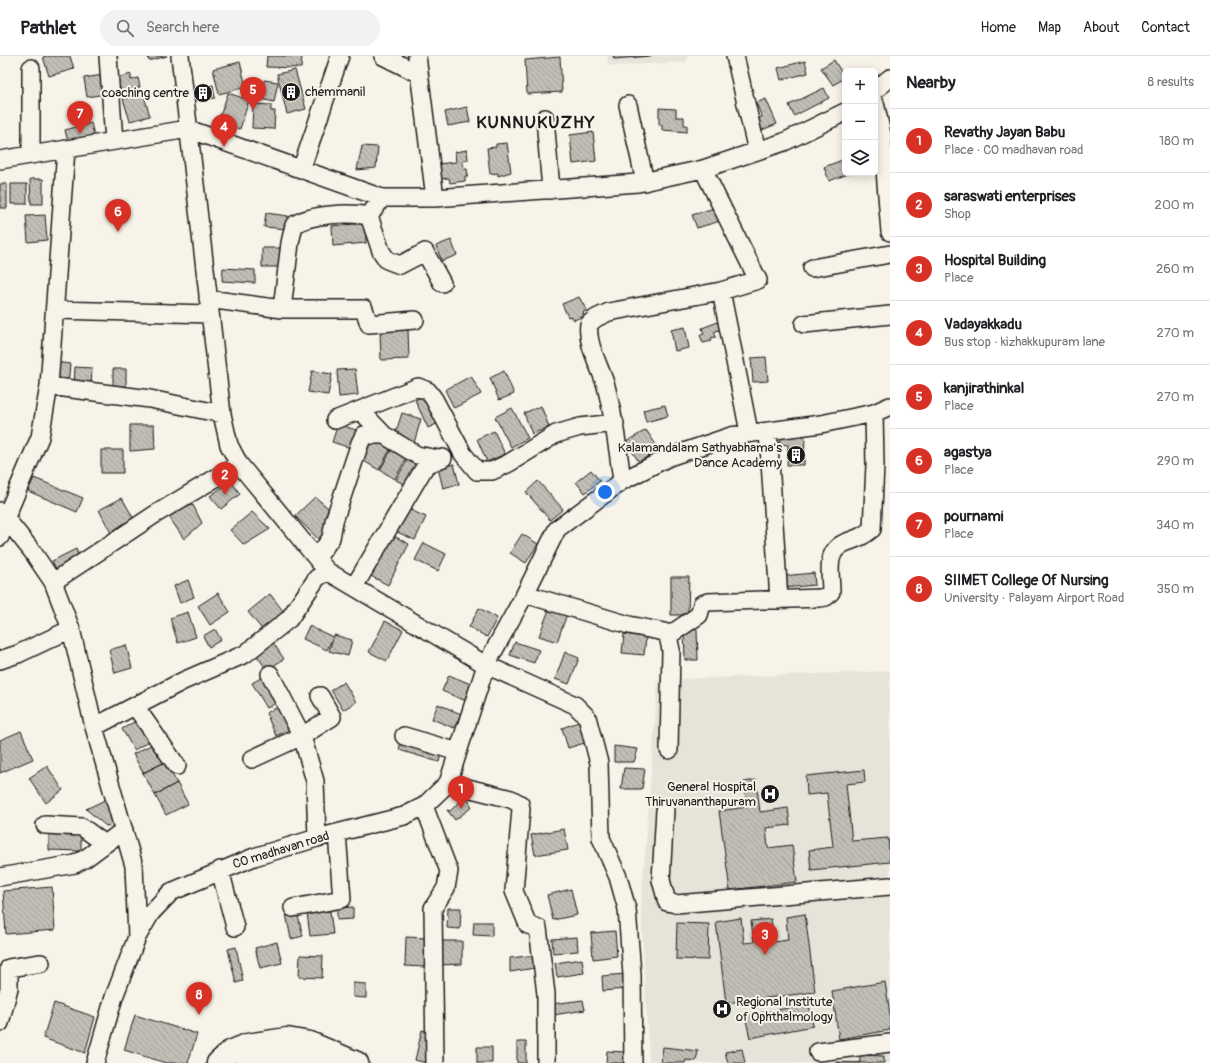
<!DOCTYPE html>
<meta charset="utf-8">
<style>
body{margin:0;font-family:Pangolin,sans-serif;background:#f2f2f2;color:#202124}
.controls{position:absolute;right:12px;top:12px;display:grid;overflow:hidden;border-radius:6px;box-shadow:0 2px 10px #0003}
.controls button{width:36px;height:36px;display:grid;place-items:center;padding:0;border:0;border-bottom:1px solid #e0e0e0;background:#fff;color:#202124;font:20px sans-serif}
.you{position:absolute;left:605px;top:436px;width:14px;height:14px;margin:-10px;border:3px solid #fff;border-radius:50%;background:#1a73e8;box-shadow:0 0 0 6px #1a73e833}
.badge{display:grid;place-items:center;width:26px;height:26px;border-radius:50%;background:#d93025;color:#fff;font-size:13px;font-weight:700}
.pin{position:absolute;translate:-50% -33px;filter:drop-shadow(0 1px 2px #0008)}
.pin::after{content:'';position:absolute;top:21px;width:14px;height:12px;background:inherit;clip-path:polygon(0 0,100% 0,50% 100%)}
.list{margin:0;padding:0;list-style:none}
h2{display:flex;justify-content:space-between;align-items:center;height:52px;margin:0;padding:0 16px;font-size:17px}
h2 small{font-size:13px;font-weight:400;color:#757577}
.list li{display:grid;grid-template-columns:26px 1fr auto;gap:12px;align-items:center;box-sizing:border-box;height:64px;padding:0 16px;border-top:1px solid #e0e0e0}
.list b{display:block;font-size:15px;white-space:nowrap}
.list p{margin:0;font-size:13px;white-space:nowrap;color:#757577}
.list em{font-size:13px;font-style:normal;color:#757577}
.icon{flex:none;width:22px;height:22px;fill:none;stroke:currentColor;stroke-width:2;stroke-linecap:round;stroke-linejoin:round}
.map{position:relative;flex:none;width:890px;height:1007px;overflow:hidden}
header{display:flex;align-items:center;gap:24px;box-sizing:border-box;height:56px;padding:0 20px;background:#fff;border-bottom:1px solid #e0e0e0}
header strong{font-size:19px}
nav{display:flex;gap:22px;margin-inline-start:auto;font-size:14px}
.search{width:280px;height:36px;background:#f2f2f2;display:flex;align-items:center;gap:10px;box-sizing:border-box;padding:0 14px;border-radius:22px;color:#757577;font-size:15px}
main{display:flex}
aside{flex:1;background:#fff}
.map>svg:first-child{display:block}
</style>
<header>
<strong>Pathlet</strong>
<div class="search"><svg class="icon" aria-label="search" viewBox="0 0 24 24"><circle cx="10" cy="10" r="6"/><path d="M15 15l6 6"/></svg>Search here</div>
<nav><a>Home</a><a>Map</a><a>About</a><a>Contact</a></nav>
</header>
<main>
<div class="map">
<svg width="890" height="1007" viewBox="0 0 890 1007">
<defs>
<pattern id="building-back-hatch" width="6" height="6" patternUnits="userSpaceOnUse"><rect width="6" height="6" fill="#c0beb5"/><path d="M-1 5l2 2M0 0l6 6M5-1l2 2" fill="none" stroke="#a4a39b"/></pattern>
</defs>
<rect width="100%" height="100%" fill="#f7f3e8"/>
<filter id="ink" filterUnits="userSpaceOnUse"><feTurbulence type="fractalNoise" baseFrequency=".025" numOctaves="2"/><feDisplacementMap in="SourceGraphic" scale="8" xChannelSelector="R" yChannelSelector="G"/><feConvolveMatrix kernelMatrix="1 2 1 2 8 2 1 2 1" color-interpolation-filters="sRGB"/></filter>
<g filter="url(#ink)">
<path fill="#e6e3d9" d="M607,0H687V6L609,10Z
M890,615V1007H649L641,851L658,624Z"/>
<path fill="url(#building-back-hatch)" stroke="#1c1c1c" d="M46,0H70L74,13L49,20L43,1Z
M148,0H167L149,5Z
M267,0H302L301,12L266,11Z
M613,0H651L614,3Z
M560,1L562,36L527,38L525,4Z
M834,4L845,22L833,29L821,12Z
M805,5L808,17L781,24L778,12Z
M240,6L246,31L219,38L213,13Z
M295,14L306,53L287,58L277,18Z
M131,18V24L138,22L140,31L121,36L117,22Z
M103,19L105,38L87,41L84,22Z
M264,24L278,26L274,46L261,43Z
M213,29L215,42L193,45L191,33Z
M824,32L829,42L794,60L789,49Z
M143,37L150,60L130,65L123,43Z
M228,37L249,44L240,73L218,66Z
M766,43L777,68L762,74L757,63L762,61L756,47Z
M253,48L271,49V55H275L274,73L252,72Z
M467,51L470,66L448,70L445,56Z
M659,52L676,53V61H684V69H687V76L662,74V69H659Z
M91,67L95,83L69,90L65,74Z
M593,76L596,105L573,108L570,79Z
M507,87L511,116L498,120V117L490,118L487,92L496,91V88Z
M362,90L378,91L376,112L357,114Z
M467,94L468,104L463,105L464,113H467L468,120H465V125L450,127L449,122L441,123L437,108L456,106L455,96Z
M845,103V117H851L829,125L824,111Z
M30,123H43V148H31Z
M0,128H7V152H0Z
M11,128H27V148H11Z
M714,152L720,165L697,172L692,159Z
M266,157L288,160L287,173L264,171Z
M45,159L47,184L28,186L26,160Z
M365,167L366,187L333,190L332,170Z
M451,184L457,199L442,205L436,190Z
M262,192H282L281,211H262Z
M223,212L255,214V227L222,225Z
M579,241L587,255L583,256L584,260L574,264L571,260L568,261L562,248Z
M718,266L721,273L714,276L716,281L711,282L712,285L703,287L700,279L704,278L702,272Z
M685,271L689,292L675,295L671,274Z
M408,274L409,303L381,304L380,275Z
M766,301L768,325L753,326L751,302Z
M55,306L70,308L68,329L53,327Z
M75,311L92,312L91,331L74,330Z
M113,313H126V337H113Z
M355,313L358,339L339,341L337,314Z
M312,315L332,318L328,339L308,336Z
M504,315L514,338L499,344L490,322Z
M471,320L481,338L454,352L445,334Z
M428,338L441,366L428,372L415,344Z
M665,349L668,360L646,366L643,354Z
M541,350L549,371L532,378L524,357Z
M512,352L528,382L511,391L495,361Z
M402,357L421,363L414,387L394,382Z
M338,368L359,375L354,393L332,386Z
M130,369H154L155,393L130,395Z
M646,374L659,393L639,406L626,386Z
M494,375L505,398L487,406L477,383Z
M780,380L805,381L804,409H787L788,389L780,388Z
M373,383L391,392L379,414L362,404Z
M392,393L408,399L395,423L380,414Z
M101,394H123V417H101Z
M409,401L425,408L411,432L396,424Z
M454,408L459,428L443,432L438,412Z
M591,414L600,425L585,437L576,426Z
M34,422L83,442L77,456L28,435Z
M231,425L240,438L221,453L210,440Z
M538,425L563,453L550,464L526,436Z
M315,441L332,455L320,485L295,460Z
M122,442L135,465L111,477L99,454Z
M193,449L202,467L184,483L165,455Z
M406,452L426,461L415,484L395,475Z
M252,456L270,473L244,489L230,474Z
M390,478L409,488L388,529L369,519Z
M522,478L538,488L526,507L510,497Z
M424,487L446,498L438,515L415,504Z
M76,493L81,505L58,516L52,505Z
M814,517L815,529L783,532L782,520Z
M671,521H689L688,559H671Z
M188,524L194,541L180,547L174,530Z
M218,537L230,556L210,569L198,550Z
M270,538L287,560L265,577L248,556Z
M550,551L567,558L557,586L539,580Z
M479,552L497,562L487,581L469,571Z
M188,556L196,581L178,587L170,562Z
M385,565L403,574L387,605L369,596Z
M309,570L333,581L327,594L303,583Z
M215,573L221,584L209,591L203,580Z
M697,573L698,604H685L684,574Z
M624,578L646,581L644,599L622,597Z
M334,579L352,584L348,600L329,595Z
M272,585L284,603L267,614L255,597Z
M515,586L539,594L534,607L510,599Z
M126,589L132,612L115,617L109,594Z
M565,596L579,602L569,628L555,623Z
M266,619L281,644L267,652L252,627Z
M449,619L473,629L466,645L442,635Z
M344,626L356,646L343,654L331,634Z
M438,648L461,658L454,672L432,663Z
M283,649L293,672L276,680L266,657Z
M141,662L153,683L134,694L122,673Z
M581,665L588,686L568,692L562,672Z
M21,675L33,703L0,717V684Z
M402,682L442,694L439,706L399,694Z
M155,687L165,706L143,717L133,698Z
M614,690L638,693L634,706H614Z
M165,706L177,727L155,739L143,717Z
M47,710L63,734L46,747L29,722Z
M624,712L645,713L642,733H621Z
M864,714L865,726L846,728L852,785L888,782L890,806L811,814L809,794L833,791L827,737L807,739L806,720Z
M756,724L760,756L788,752L790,769L766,772L768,792L792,789L797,826L730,834L719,755L747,751L744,726Z
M177,727L188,748L166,759L155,739Z
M466,740L472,751L455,764L447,754L450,755Z
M109,742L115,769L106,770L86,753Z
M564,773L568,794L535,799L531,779Z
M49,776H81V795L49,794Z
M52,831L55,874L6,878L3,835Z
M571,833L577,859L553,864L547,839Z
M353,851V863L337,864V852Z
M448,852H461L460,873L447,872Z
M330,855L333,878L310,880L307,857Z
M297,856L303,880L291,883L286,858Z
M805,858L815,936L726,947L716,866L741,862L744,887L754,886L751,865L771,863L774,886L788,884L786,861Z
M474,866H492V880L473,879Z
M677,867L709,868L708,904L676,903Z
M615,875L617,900L593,903L591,877Z
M406,881L427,882L425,911L405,910Z
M577,881L578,895L553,897L552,883Z
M439,885H462V908L439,909Z
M277,886L282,907L260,912L255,892Z
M236,891L243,925L236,927L228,893Z
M300,899L323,900L322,922L299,921Z
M536,899L535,912L510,916V902Z
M582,903L584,917L557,921L555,907Z
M625,918L626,933L603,935L602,920Z
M885,926L890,958V974L839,983L832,935Z
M353,927L366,928V942L353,941Z
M583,944L585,954L553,959L552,948Z
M54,947L95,961L85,997L43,982Z
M809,948L813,970L750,982L745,960Z
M135,959L197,978L188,1007H166L124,994Z
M422,974L433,977L426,1007L415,1004Z
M517,986H526V1007H517Z
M477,991H492V1007H477Z
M663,991L698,995L696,1005L686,1004L685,1007H661Z
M742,993L745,1007H728L725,996Z
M607,995L625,996L624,1007H606Z
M860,999L884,1000V1007H836V1006L860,1007Z"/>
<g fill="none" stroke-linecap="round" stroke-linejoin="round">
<g stroke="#1c1c1c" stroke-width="20">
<path id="minor" d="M108,0L114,85
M180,0L222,358L229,389L239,408L327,515L486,609L575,649L587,661L599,707L601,782L618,821L627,853L632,919L633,1007
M383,0L419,18
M417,0L435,142
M735,0L757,95
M31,12V99
M875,34L890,22
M875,47L882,78L890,176
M628,49L645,126
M545,62L551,134
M0,104L188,73L382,142H435L638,127L703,113L784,86L845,56
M301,114L340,0
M382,142L369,160C350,156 310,158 294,169L290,187L282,253H364L369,268L415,264
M369,160L381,195L387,204L400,209L425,196L442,227
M812,212L890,198
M721,235L749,376
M208,243L282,253
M55,254L210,258
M804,268L890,259
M49,330L150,343L222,358
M360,354L384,379
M335,364L418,331L428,335L434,343L463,398L477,415H492L509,407L556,378L580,371L615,367
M768,375L779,544
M622,425C618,393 614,361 606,330C600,310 586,288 589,268L596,262L609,256L721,235L758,224L703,113
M0,455L32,495L53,526L71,573L94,671L134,810L137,881
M0,481L6,461L40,381L49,330L66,93
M317,502L331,482L334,465L360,387L364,379H384L417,399L439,403
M53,526L154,459L239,408
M354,531L426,409L443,402
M525,538L629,569L664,576L668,580L671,594L669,694
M668,580L699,559L702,548L708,546L820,542L826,541L831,536C831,517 824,494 847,486C858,482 862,481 872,473L875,409L874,357
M0,604L18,598L71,573
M270,618L302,680L315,725L317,782
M135,650L177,710
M94,671L183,625L245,598L289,563L317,522L327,515
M404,680L458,696
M252,703L302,680L332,661L320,640
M448,727L511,743L520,748L521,753L514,835L528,869L538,872L546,938V1007
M424,750L449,815L446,832L433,852L435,1007
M665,754L661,824L667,846L676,848L890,830
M45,769L82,771L105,788
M220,814L235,871
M0,821L75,808L86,802L124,774
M293,852L342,843L337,777
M0,967L9,932V912L41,907
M818,996L890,987
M95,1007L114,941L137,881L151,857L171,836L254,801L317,782L404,760L424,750L448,727L486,609L525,538L557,473L622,425L669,401L731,380L821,368L874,357L890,350"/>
</g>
<g stroke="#1c1c1c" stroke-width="25">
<path id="major" d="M218,1007L230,996L247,989L287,983L310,987L357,1007
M247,1007C279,998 292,999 325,1007"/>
</g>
<use href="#minor" stroke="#f7f3e8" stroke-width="17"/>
<use href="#major" stroke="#f7f3e8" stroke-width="22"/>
</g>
</g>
<defs>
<g id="building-disc" transform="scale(1)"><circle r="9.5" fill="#1c1c1c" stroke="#f7f3e8"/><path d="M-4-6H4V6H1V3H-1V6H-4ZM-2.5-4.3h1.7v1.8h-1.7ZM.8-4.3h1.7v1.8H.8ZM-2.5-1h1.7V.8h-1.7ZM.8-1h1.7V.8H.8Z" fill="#fff"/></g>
<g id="hospital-disc" transform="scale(1)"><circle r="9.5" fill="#1c1c1c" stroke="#f7f3e8"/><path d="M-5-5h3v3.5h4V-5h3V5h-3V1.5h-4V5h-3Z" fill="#fff"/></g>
</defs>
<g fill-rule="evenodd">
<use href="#building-disc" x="291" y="36"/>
<use href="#building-disc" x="203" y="37"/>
<use href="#building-disc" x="796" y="399"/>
<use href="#hospital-disc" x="770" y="738"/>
<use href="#hospital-disc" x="722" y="953"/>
</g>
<g text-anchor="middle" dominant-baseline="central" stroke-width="4" stroke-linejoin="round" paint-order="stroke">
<g font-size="13" fill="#1c1c1c" stroke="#f7f3e8" text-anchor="end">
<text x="305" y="36" text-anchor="start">chemmanil</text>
<text x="189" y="37">coaching centre</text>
<text x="782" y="392">Kalamandalam Sathyabhama's<tspan x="782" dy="15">Dance Academy</tspan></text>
<text x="756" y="731">General Hospital<tspan x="756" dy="15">Thiruvananthapuram</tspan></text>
<text x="736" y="946" text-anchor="start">Regional Institute<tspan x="736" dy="15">of Ophthalmology</tspan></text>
</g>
<g font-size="13" fill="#1c1c1c" stroke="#f7f3e8">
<text transform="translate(281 794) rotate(-17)">CO madhavan road</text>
</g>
<g font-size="17" font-weight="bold" letter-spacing="1" fill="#1c1c1c" stroke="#f7f3e8">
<text x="536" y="66">KUNNUKUZHY</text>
</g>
</g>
</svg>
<div class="controls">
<button>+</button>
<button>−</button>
<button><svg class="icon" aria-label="layers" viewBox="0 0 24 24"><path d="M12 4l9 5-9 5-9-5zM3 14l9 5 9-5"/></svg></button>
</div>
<div class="you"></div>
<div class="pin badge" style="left:461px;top:753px">1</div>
<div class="pin badge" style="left:225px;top:439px">2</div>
<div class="pin badge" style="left:765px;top:899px">3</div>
<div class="pin badge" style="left:224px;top:91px">4</div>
<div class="pin badge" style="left:253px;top:54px">5</div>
<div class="pin badge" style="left:118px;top:176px">6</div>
<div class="pin badge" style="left:80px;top:78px">7</div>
<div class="pin badge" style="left:199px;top:959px">8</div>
</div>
<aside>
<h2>Nearby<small>8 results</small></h2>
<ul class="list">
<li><span class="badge">1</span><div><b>Revathy Jayan Babu</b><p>Place · CO madhavan road</p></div><em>180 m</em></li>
<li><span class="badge">2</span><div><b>saraswati enterprises</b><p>Shop</p></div><em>200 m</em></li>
<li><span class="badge">3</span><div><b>Hospital Building</b><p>Place</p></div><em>260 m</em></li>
<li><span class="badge">4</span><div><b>Vadayakkadu</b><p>Bus stop · kizhakkupuram lane</p></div><em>270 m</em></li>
<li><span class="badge">5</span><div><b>kanjirathinkal</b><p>Place</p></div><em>270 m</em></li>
<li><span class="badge">6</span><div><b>agastya</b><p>Place</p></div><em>290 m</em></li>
<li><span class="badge">7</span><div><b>pournami</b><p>Place</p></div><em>340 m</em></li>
<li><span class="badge">8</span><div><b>SIIMET College Of Nursing</b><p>University · Palayam Airport Road</p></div><em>350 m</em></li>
</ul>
</aside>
</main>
